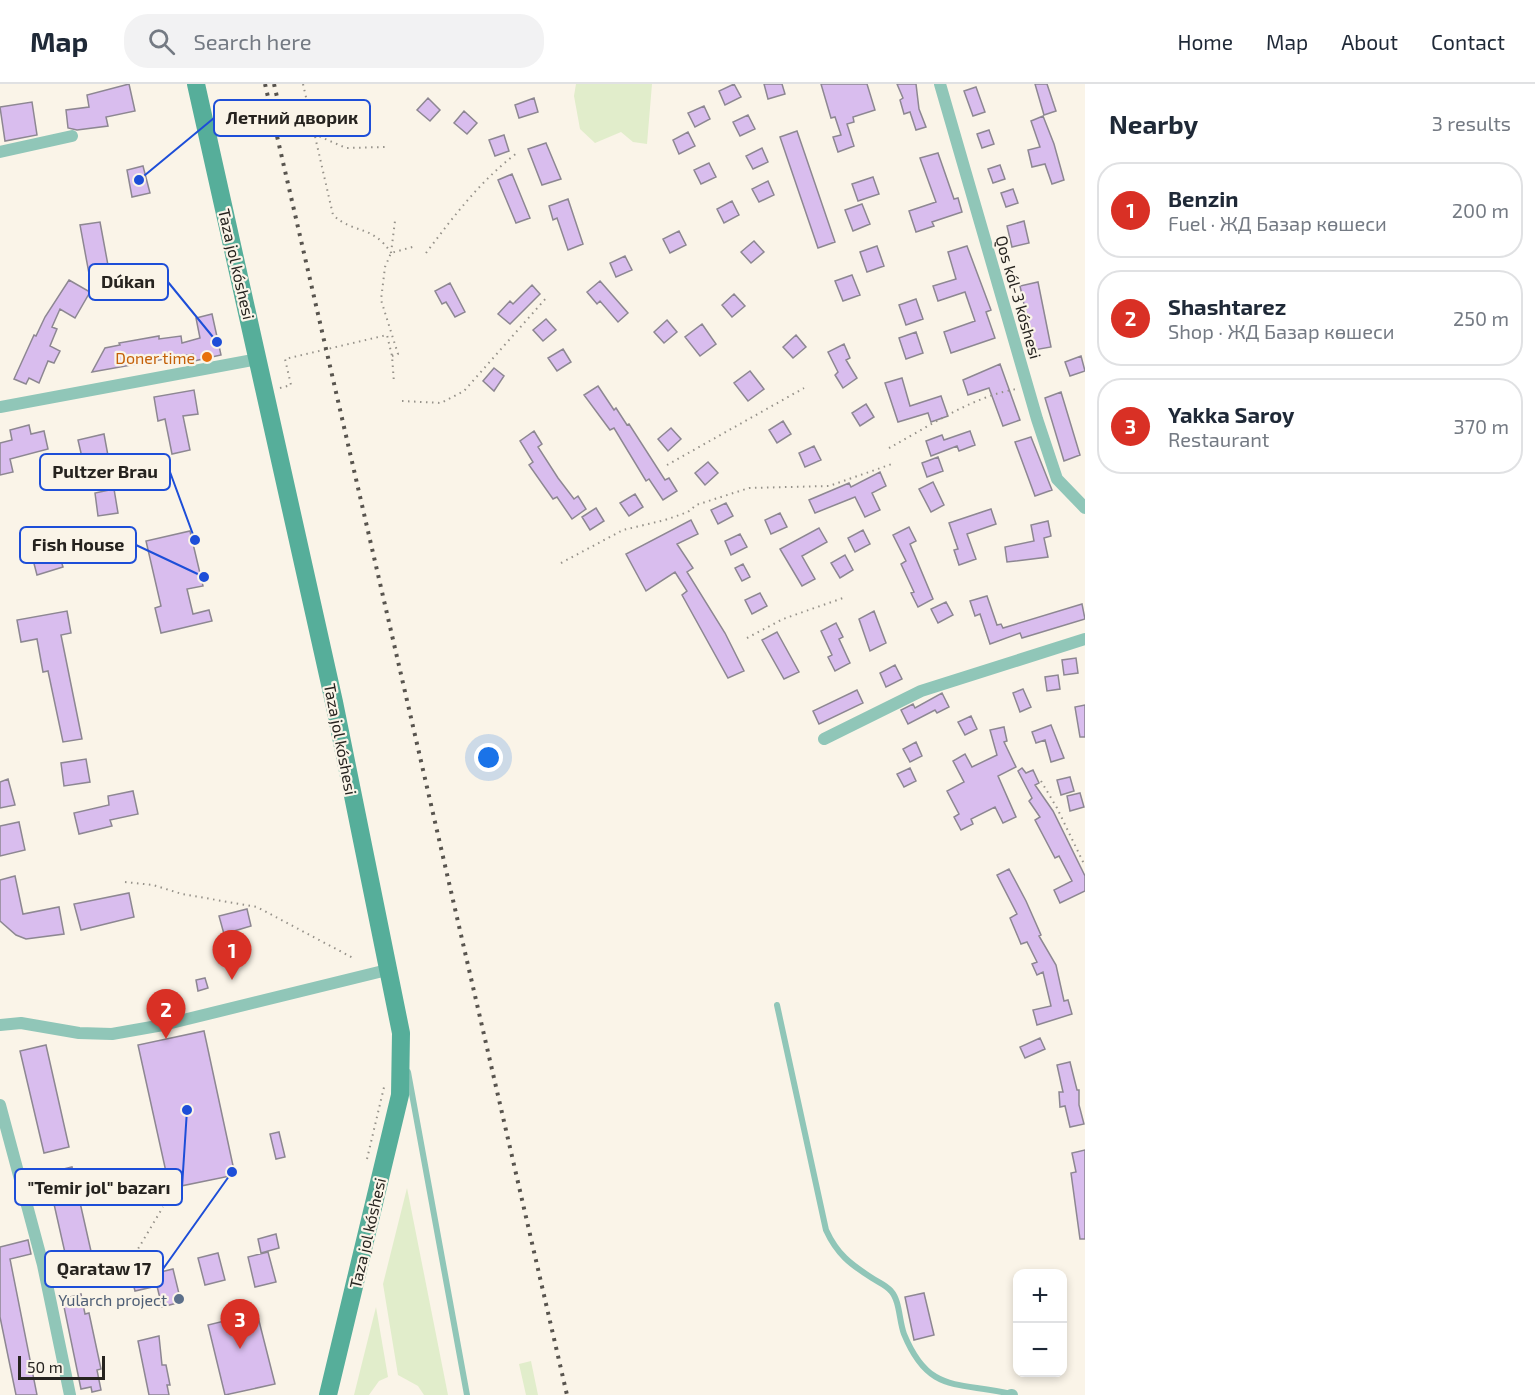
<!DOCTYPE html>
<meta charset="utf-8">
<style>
body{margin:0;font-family:"Exo 2",sans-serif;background:#f2f2f3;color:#1f2937}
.controls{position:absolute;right:18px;bottom:18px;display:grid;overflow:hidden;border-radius:12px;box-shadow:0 3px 9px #0003}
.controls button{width:54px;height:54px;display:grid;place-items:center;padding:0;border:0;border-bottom:2px solid #e0e1e3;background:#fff;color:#1f2937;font:30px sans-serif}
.scale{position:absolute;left:18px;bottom:15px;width:87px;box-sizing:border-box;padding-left:6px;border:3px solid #26231f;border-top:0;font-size:16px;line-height:21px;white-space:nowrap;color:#26231f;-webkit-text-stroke:4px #faf4e8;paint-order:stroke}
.you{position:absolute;left:489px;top:674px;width:21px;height:21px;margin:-15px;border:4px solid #fff;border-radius:50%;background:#1a73e8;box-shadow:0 0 0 9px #1a73e833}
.badge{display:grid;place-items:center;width:39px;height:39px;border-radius:50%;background:#d93025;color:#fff;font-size:20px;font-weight:700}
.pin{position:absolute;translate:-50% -50px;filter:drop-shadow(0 2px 3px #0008)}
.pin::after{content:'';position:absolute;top:32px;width:21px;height:18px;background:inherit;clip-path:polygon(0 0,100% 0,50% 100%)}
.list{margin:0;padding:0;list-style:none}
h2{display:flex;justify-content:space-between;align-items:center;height:78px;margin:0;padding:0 24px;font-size:26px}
h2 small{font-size:20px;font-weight:400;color:#747a83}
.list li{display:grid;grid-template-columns:39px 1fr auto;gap:18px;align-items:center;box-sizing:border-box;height:96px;margin:0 12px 12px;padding:0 12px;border:2px solid #e0e1e3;border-radius:24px}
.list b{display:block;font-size:22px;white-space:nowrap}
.list p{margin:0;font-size:20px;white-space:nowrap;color:#747a83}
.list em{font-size:20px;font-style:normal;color:#747a83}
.icon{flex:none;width:33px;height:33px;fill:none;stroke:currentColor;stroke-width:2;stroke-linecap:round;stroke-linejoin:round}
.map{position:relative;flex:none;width:1085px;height:1311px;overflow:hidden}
header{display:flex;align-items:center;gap:36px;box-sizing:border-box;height:84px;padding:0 30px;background:#fff;border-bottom:2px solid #e0e1e3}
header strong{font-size:28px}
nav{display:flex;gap:33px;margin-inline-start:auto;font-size:21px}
.search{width:420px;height:54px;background:#f2f2f3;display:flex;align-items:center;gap:15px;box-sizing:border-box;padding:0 21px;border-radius:24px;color:#747a83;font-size:22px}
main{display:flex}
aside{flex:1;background:#fff}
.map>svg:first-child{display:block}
</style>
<header>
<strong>Map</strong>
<div class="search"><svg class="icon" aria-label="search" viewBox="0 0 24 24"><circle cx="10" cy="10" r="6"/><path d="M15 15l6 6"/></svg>Search here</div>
<nav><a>Home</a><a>Map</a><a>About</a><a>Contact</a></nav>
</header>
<main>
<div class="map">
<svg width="1085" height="1311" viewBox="0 0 1085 1311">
<rect width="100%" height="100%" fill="#faf4e8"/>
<path fill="#e1edcb" d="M576,0H652L647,60L633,58L621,48L595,59L580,45L574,12Z
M407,1104L448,1311H424L418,1302L398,1291L383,1200Z
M376,1223L388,1293L379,1297L369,1311H354Z
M531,1277L538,1311H526L519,1280Z"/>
<path fill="#d9bdee" stroke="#8d8792" stroke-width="1.5" d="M129,0L135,27L106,33L108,42L77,46L68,44L66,26L89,23L87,11Z
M734,0L741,13L725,21L719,7Z
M764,0H782L785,10L768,15Z
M821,0H867L875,26L853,33L854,38L847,40L854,62L838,68L833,53L841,51L835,33L831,34Z
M897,0H916L919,25L926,43L916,46L910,28L904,30L900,16L903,14Z
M1035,0H1047L1056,27L1044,31Z
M976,3L985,28L973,32L964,7Z
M428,14L440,26L430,37L417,26Z
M534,14L538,28L519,34L515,21Z
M32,18L37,51L5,57L0,23Z
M704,22L710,35L695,43L688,29Z
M464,27L477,39L467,50L454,39Z
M748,31L755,45L740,52L733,38Z
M1043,32L1054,60L1064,96L1052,100L1045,80L1032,83L1028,66L1040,63L1031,37Z
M989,46L994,60L982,64L977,50Z
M797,47L835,158L818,164L780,53Z
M688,48L695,62L679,70L673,56Z
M504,51L509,67L495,72L489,56Z
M546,59L561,95L542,101L528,65Z
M762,64L768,78L753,85L746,72Z
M938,69L954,115L958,114L962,128L932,138L934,142L916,148L909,127L936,118L920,74Z
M709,79L716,93L701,100L694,86Z
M1000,81L1005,95L993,99L988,85Z
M143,82L150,109L132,113L127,86Z
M512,90L530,134L516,139L498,96Z
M873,93L879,110L858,117L852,100Z
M768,97L774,111L759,118L752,105Z
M1013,105L1018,119L1006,123L1001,109Z
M568,115L583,160L568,166L557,134L553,136L549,122Z
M732,117L739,131L724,139L717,125Z
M862,120L870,140L853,147L845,126Z
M1024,137L1029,159L1012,163L1007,142Z
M100,138L110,192L90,195L80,141Z
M679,147L686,161L670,169L663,155Z
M754,157L764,168L751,179L741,168Z
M877,162L884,182L867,188L860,168Z
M967,162L991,226L986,228L995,254L951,269L944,248L975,237L965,208L938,217L933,202L956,195L948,168Z
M625,172L632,186L616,193L610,179Z
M852,191L860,211L843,217L835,197Z
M69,196L90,208L75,234L60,225L52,243L57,245L50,262L60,267L54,279L48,277L39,299L29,294L26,300L14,295L34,251L36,252L45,233Z
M600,197L628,229L618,238L600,217L597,220L587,208Z
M1038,198L1051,263L1034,266L1020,202Z
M450,199L465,228L455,233L446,218L442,220L435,207Z
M532,201L540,210L510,240L498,230L510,217L513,220Z
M734,210L745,222L732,233L722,221Z
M916,215L923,235L906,241L899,221Z
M212,230L221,271L194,277L193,270L92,288L105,264L120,261L119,259L159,252V255L181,252L182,259L200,254L196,234Z
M546,235L556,246L543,257L533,246Z
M667,236L677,248L664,259L654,248Z
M702,240L716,260L700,272L685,253Z
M916,248L923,269L906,275L899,254Z
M796,251L806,263L793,274L783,263Z
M844,260L850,274L846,276L857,294L843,304L835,291L838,288L828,268Z
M563,265L571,278L557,287L548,274Z
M1081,272L1085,287L1070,292L1065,278Z
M1000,280L1020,336L1003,342L989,304L968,311L963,296Z
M494,284L504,292L494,307L483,297Z
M750,287L764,305L748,317L734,299Z
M902,294L910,322L941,312L948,332L931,338L928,329L898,338L885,299Z
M598,302L614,326L616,324L627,341L629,340L665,396L669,394L677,407L663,416L649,395L646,397L614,344L610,346L584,311Z
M194,306L198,330L183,332L190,366L172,370L165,335L158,337L154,313Z
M1061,308L1080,371L1064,377L1045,314Z
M866,320L874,333L860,342L852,329Z
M783,337L791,350L777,359L769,346Z
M29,341L31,350L44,347L48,365L10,375L13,388L0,391V359L12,356L10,346Z
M671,344L681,355L668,367L658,355Z
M534,347L542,360L538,363L558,394L574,415L578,412L586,425L572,435L557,413L553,415L529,381L533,378L520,357Z
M970,347L975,361L959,367L957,362L931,372L926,357L942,351L944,356Z
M104,350L109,377L84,382L78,356Z
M1031,353L1052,406L1035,412L1015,358Z
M814,362L821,376L805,383L799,369Z
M938,373L943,387L927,393L922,379Z
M708,378L718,389L705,401L695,389Z
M880,388L886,402L872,409L880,426L865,433L855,413L815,429L809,416L849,399L851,403Z
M933,398L944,421L931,428L919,405Z
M114,405L118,429L98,432L95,409Z
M635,410L643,423L629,432L620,419Z
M726,419L733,432L718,440L711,426Z
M596,424L604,437L590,446L582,433Z
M991,425L996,440L967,450L976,475L959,481L954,466L958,465L949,439Z
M780,429L787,443L771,450L765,436Z
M691,436L698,450L677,460L693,484L687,488L725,549L744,587L728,594L682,511L687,507L675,488L646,507L626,470Z
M1048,437L1051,452L1044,454L1048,473L1007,478L1005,463L1034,457L1031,441Z
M909,443L916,457L910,460L933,515L918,523L911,509L914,508L901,480L906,477L893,451Z
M819,444L827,458L802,472L815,495L802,502L780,465Z
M863,446L870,460L855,468L848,454Z
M190,447L203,502L187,505L193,530L209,526L212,537L161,549L155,524L161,522L146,457Z
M740,450L747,463L731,471L725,457Z
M57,464L63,483L37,491L32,472Z
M845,471L853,486L840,494L831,479Z
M743,480L750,493L742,497L735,484Z
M760,509L767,522L752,530L745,516Z
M987,512L997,541L1001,540L1003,544L1082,520L1085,535L1022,554L1020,549L990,560L980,530L975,532L970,517Z
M946,518L953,531L938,539L931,525Z
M67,527L71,549L61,551L82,655L63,658L48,587L43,588L37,555L21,558L17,536Z
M874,527L886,559L870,567L859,535Z
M836,539L843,553L839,555L850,579L835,587L828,573L832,571L821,547Z
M777,548L799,588L784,595L762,556Z
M1076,574L1078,589L1064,591L1062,576Z
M895,581L902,595L886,603L880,589Z
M1058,591L1060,605L1047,607L1045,593Z
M1023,605L1031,623L1020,628L1013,609Z
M857,606L863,619L819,640L813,627Z
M942,609L949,623L937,629L935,626L908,640L901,626L913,620L915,624Z
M1085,621V653H1080L1075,623Z
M971,632L977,645L965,651L958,638Z
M1051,641L1064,674L1051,678L1045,656L1036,659L1032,648Z
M1004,643L1007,657L1004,658L1016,683L998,692L1016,733L1003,739L995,723L971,735L973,740L961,746L954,733L959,730L947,707L964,698L953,677L965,670L972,683L997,671L990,646Z
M916,658L922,672L910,678L903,665Z
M86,675L90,698L64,702L61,679Z
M910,684L916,697L904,703L897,690Z
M1022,684L1026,689L1033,686L1039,699L1035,701L1053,727L1085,792V807L1060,819L1054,806L1072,797L1059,772L1055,774L1035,736L1040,733L1029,717L1032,714L1018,687Z
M1070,693L1074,707L1061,711L1057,696Z
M8,695L15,721L0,724V698Z
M133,707L138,730L110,736L112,742L79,750L74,729L109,721L108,712Z
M1080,709L1084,723L1070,727L1067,712Z
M19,738L25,766L0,772V742Z
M1009,785L1026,817L1041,851L1039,852L1056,881L1064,917L1068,916L1072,930L1037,941L1033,926L1051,922L1043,888L1037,891L1032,880L1037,878L1027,858L1021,860L1010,834L1017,830L997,791Z
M15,792L23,830L59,823L64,850L26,855L16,851L0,837V796Z
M129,809L134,833L81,846L74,820Z
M247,825L251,842L224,850L219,832Z
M205,894L208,904L198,907L196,896Z
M204,947L235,1091L176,1103L174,1095L168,1097L138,961Z
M1040,954L1045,965L1025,974L1020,963Z
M46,961L69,1063L44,1069L20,967Z
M1070,978L1077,1006H1079V1021L1084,1040L1070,1043L1065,1022L1060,1023L1059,1008H1063L1057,981Z
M279,1048L285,1073L276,1075L270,1050Z
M1085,1066V1155H1080L1071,1089L1076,1088L1072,1069Z
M72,1083L95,1185L70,1191L47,1089Z
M276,1150L279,1164L261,1169L258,1155Z
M28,1156L31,1170L10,1175L37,1311H16L0,1233V1163Z
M268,1168L276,1198L255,1203L248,1173Z
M218,1169L225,1196L205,1201L198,1174Z
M173,1185L181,1218L162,1223L157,1202L135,1207L132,1195Z
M924,1209L934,1251L914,1256L905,1213Z
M81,1210L85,1230L89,1229L101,1285L97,1286L101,1306L92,1308L91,1303L81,1305L63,1218L71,1217L70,1213Z
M257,1229L275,1300L225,1311L208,1241Z
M159,1252L162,1281H166L170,1301H167L169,1311H149L138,1257Z"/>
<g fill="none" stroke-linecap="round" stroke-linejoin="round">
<path stroke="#96928a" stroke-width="2" stroke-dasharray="1.5 4.5" stroke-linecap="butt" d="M303,0L333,131C355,151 372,140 391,169
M314,50L346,64L385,63
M391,169L395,137
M426,169C454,132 480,97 517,69
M392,272L398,270L381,216L385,183L391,169L416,162
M280,304L291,301L285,275L387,251L392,272L394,299
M402,317L441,319L464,307L547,213
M889,364C928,343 973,312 1017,305
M667,381L804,304
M561,479L623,446L665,436L688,428L696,421L749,404L829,402L892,380
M747,554L783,535L843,514
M1041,697L1057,724L1085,782
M125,798L153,801L182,810L257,823L355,875
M367,1075L385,999
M133,1188L138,1165L163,1123"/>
<path stroke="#90c6b8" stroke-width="6" d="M777,921L826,1146C837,1170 850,1180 872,1194C878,1198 886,1201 891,1207C900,1217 899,1237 904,1250C929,1311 958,1297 1011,1310
M408,988L467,1311"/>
<path stroke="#90c6b8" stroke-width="12" d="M940,0L1037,335L1057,395L1085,424
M0,68L72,52
M0,323L258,275
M824,655L921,607L1085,555
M0,941L21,939L79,949L112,950L163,941L387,886
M0,1021L43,1181L70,1311
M1011,1311H1012"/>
<path stroke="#56ae9a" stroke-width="18" d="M196,0L334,618L401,949L400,1011L328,1311"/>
<path stroke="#58544e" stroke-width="4" stroke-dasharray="3 6" stroke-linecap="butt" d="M265,0L567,1311
M274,0L280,26"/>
</g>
<circle fill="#e8710a" stroke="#faf4e8" stroke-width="2" cx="207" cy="273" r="6"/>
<circle fill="#5c6f8a" stroke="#faf4e8" stroke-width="2" cx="179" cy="1215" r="6"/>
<g text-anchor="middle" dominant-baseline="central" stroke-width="4.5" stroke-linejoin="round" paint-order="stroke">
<g font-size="16" fill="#26231f" stroke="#faf4e8">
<text transform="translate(237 180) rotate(77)">Taza jol kóshesi</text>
<text transform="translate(1019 213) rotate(74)">Qos kól-3 kóshesi</text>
<text transform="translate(341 655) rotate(79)">Taza jol kóshesi</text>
<text transform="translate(367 1149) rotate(-77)">Taza jol kóshesi</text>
</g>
<g font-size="16" fill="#c56008" stroke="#faf4e8" text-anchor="end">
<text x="195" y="273">Doner time</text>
</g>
<g font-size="16" fill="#4e5e75" stroke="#faf4e8" text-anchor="end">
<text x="167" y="1215">Yularch project</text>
</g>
</g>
<path fill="none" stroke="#1d4ed8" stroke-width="2" d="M139 96L214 34M217 258L168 198M195 456L170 388M204 493L136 461M187 1026L182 1103M232 1088L163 1185"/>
<g fill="#1d4ed8" stroke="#faf4e8" stroke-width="2">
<circle cx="139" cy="96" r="6"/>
<circle cx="217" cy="258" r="6"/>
<circle cx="195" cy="456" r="6"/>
<circle cx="204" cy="493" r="6"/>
<circle cx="187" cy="1026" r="6"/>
<circle cx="232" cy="1088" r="6"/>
</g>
<g fill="#faf4e8" stroke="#1d4ed8" stroke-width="2">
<rect x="214" y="16" width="156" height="36" rx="6"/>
<rect x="89" y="180" width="79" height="36" rx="6"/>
<rect x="40" y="370" width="130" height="36" rx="6"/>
<rect x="20" y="443" width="116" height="36" rx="6"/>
<rect x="15" y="1085" width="167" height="36" rx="6"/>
<rect x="45" y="1167" width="118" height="36" rx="6"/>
</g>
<g font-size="18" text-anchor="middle" font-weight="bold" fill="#26231f">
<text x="292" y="40">Летний дворик</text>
<text x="128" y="204">Dúkan</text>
<text x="105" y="394">Pultzer Brau</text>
<text x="78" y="467">Fish House</text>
<text x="99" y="1110">"Temir jol" bazarı</text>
<text x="104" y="1191">Qarataw 17</text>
</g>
</svg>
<div class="controls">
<button>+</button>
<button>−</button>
</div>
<div class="scale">50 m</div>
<div class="you"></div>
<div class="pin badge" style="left:232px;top:896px">1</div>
<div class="pin badge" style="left:166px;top:955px">2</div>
<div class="pin badge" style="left:240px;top:1265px">3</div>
</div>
<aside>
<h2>Nearby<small>3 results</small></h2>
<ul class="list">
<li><span class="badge">1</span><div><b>Benzin</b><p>Fuel · ЖД Базар көшеси</p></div><em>200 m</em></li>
<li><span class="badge">2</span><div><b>Shashtarez</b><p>Shop · ЖД Базар көшеси</p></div><em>250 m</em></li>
<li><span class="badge">3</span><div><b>Yakka Saroy</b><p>Restaurant</p></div><em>370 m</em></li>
</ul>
</aside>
</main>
